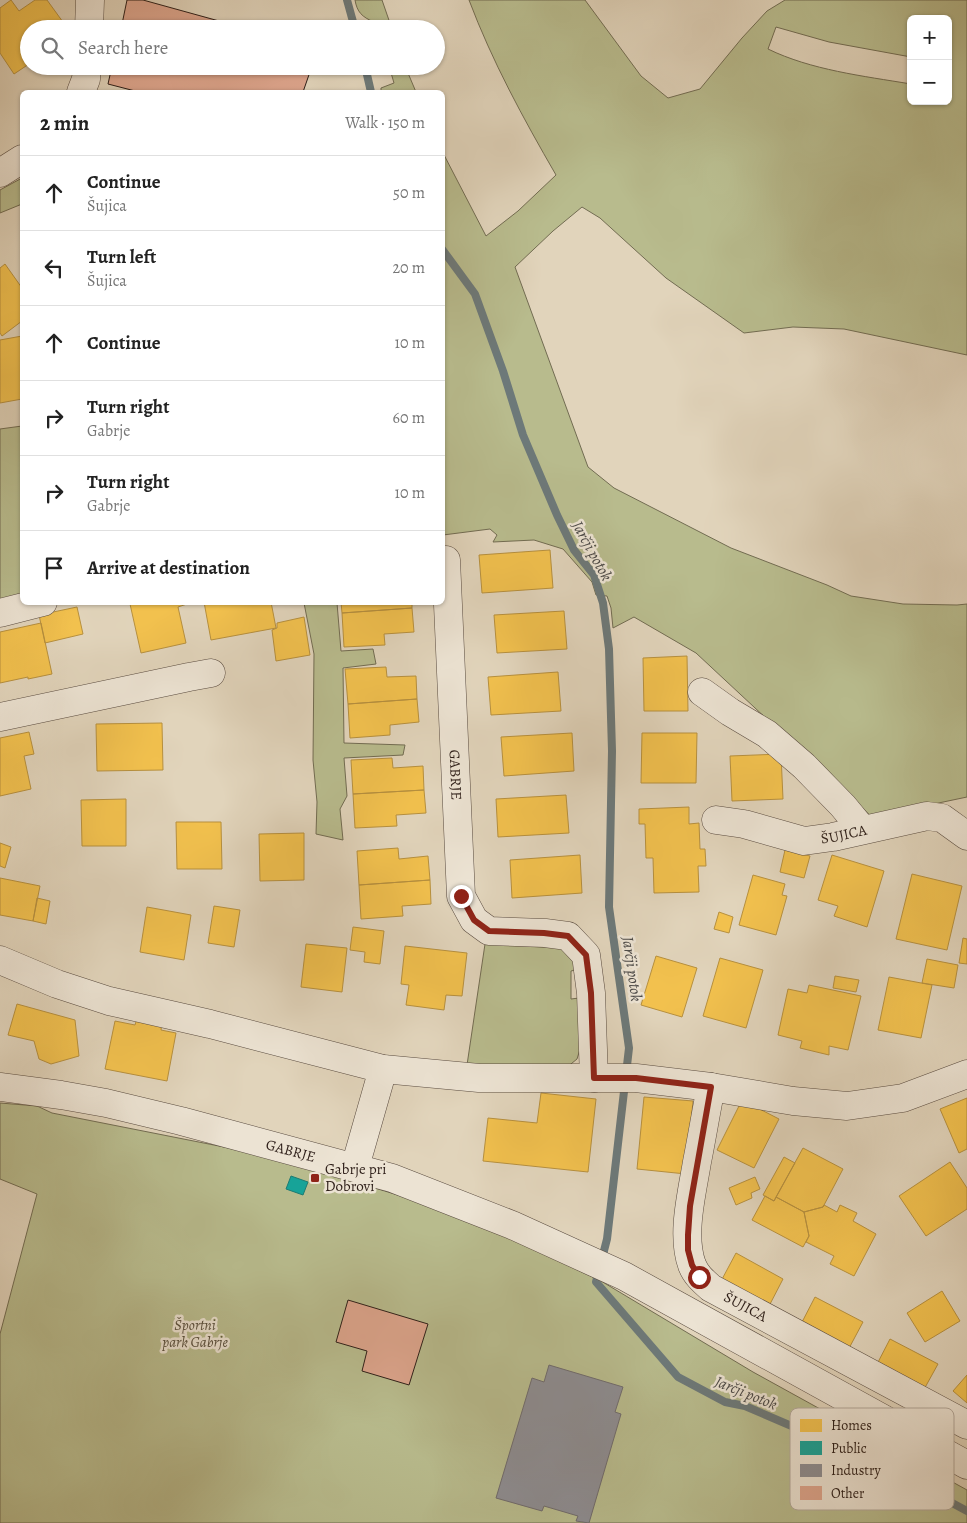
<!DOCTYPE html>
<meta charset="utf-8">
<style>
body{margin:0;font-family:Alegreya,serif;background:#f2f2f2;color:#222}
.controls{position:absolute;right:15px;top:15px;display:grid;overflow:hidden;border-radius:8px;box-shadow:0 1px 4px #0004}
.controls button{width:45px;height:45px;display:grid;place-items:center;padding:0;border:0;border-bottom:1px solid #e0e0e0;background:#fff;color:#222;font:25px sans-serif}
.stop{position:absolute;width:15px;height:15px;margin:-11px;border:4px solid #8f2418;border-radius:50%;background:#fff}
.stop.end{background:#8f2418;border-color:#fff;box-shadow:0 1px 5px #0008}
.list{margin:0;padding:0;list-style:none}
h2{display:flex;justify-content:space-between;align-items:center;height:65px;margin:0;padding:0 20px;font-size:21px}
h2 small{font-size:16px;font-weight:400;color:#767676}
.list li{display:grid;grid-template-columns:32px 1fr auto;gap:15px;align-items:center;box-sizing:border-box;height:75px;padding:0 20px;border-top:1px solid #e0e0e0}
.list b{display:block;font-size:19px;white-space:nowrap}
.list p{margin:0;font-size:16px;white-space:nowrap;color:#767676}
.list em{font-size:16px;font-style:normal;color:#767676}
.icon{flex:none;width:28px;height:28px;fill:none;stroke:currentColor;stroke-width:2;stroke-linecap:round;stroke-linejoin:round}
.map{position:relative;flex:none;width:967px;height:1523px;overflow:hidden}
.search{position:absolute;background:#fff;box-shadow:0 1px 4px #0004;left:20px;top:20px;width:425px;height:55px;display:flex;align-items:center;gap:12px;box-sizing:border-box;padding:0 18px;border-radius:28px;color:#767676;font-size:19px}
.panel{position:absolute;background:#fff;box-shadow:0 1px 4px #0004;left:20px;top:90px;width:425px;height:515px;border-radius:8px}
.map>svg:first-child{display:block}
</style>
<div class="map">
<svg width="967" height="1523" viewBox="0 0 967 1523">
<rect width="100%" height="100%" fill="#e1d4bb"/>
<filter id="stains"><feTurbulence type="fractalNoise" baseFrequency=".004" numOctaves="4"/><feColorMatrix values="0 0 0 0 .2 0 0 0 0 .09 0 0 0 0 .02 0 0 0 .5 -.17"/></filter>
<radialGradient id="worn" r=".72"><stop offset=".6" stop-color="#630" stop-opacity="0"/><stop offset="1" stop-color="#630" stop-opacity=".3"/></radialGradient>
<path fill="#b8bb8d" stroke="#726c52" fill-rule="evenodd" d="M355,0H382L392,29H376L374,22C362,17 357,12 355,0Z
M469,0H585L641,76L668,98L700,89L742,38L767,11L785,0H967V355L844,329L793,327L744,333L666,278L600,218L582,207L553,231L515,267L588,467L614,488L731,548L827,585L851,596L903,604L957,605L967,604V797L872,817L696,653L634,617L613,628L611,608L607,596L596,595L592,582L563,549L534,540L493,542L497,535L490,529L443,535L442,151L486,236L518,211L556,175C523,118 492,61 469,0ZM911,19H948V101H911V84C863,76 811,70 768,49L776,27L829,42L911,57Z
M389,66H405L416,92H381V88L394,83Z
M22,178V204L0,213V190Z
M22,426V599L0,604V429Z
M304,603H337L341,651L373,649L376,664L343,668L344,743L405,745L403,755L344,758L347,796L340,809L343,840L316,834L317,802L313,760L314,654Z
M485,944L564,948L579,969L571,971V999L579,998L581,1046L577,1059L566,1068L467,1065Z
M0,1103L37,1106L52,1113L229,1148L316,1170L401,1196L509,1237L601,1281L753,1372L967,1490V1523H0V1334L37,1194L0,1179Z"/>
<path fill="#f2c14e" stroke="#b7903e" d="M11,0L19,11L35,0H47L68,29H29V64L14,74L0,53V8Z
M5,264L22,288V321L2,336L0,333V268Z
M22,336V399L0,403V340Z
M550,550L553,588L482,593L479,555Z
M136,602H193L178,607L186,643L141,653L130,604Z
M204,602H271L276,628L211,640Z
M341,602H412V608L342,613Z
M77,607L83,634L45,643L39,615Z
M412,608L414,632L384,634L385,645L344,647L342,613Z
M564,611L567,649L497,653L494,615Z
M304,617L310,655L276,661L272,630L277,628V623Z
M41,623L52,674L28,679V677L0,683V632Z
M687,656L688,711H644L643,658Z
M386,667L387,677L416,676L417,699L348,704L345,669Z
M558,672L561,711L491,715L488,677Z
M417,699L419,722L390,725V735L350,738L348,704Z
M162,723L163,770L97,771L96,724Z
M29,732L34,754L24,756L31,789L0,796V738Z
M572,733L574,771L504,776L501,737Z
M642,733H697L696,783H641Z
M781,754L783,799L732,801L730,756Z
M392,758L393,768L423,766L424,790L353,794L351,760Z
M424,790L426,813L396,815L397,826L355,828L353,794Z
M566,795L569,833L498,837L496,799Z
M126,799V846H82L81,800Z
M689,807V824L699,823L700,849H705L706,866H698L699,892L654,893L653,858H646L645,824H639V809Z
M176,822H221L222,869H177Z
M304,833V880L260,881L259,834Z
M0,843L11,847L5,868L0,866Z
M398,848L399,859L428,856L430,880L359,885L357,851Z
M785,850L810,856L804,878L780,872Z
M580,855L582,893L512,898L510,860Z
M832,855L884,871L867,927L834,916L838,906L818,900Z
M912,874L962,886L947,950L896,939Z
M753,875L785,884L782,895L787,896L776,935L739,925Z
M0,878L40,886L33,921L0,915Z
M430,880L431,904L402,906L403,916L361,919L359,885Z
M37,898L50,901L46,924L33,921Z
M214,906L240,910L234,947L208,943Z
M147,907L191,915L184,960L140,952Z
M719,912L733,917L729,933L714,929Z
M353,927L384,931L380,964L364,962L365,952L350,950Z
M963,938L967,939V964L959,963Z
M306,944L347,948L342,992L301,987Z
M405,946L467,953L462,996L446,995L444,1010L406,1005L409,985L401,984Z
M656,956L697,968L682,1017L641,1005Z
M720,958L763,970L746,1028L703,1016Z
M927,959L958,965L954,988L922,983Z
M835,976L859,980L856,992L833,988Z
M889,977L932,985L921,1038L878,1030Z
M809,985L861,996L848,1050L829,1046V1055L800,1048L802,1041L778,1035L788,989L807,993Z
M17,1004L75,1020L79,1056L51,1064L39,1059L34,1041L8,1035Z
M137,1018L162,1023L161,1030L176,1033L167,1081L105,1069L115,1021L135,1025Z
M541,1093L596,1099L588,1172L483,1161L488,1118L537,1123Z
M644,1097L693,1101L686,1174L637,1169Z
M967,1098V1149L959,1153L940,1109Z
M742,1100L779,1119L754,1168L717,1150Z
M803,1148L843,1169L823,1207L804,1212L776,1197Z
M784,1157L795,1163L774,1201L763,1195Z
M950,1162L967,1188V1209L926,1236L899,1196Z
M755,1177L760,1189L751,1193L752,1198L736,1205L729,1188Z
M765,1196L774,1201L776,1197L804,1212L809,1236L803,1247L752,1220Z
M824,1205L837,1212L840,1205L857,1213L853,1221L876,1234L854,1276L830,1264L834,1256L806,1242L809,1236L804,1212L823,1207Z
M736,1253L783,1279L768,1308L720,1283Z
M942,1291L960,1321L925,1342L907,1313Z
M815,1297L863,1322L847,1352L800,1326Z
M890,1339L938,1364L922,1393L875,1368Z
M967,1375V1403L953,1391Z"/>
<path fill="#17a398" stroke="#1e7b72" d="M291,1176L308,1182L303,1195L286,1189Z"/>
<path fill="#8d8d92" stroke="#706c6d" d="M549,1365L623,1387L615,1412L621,1414L589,1523L576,1521L578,1516L544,1506L542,1511L496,1498L532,1378L544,1382Z"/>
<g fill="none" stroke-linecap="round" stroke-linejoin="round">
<path stroke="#6d7979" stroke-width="8" d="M347,0L355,29
M365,66L371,92
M442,249L475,294L503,371L523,435L557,515L574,550L594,575L603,603L609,649L612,751L609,907L629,1048L607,1239L596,1282L678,1377L725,1402L745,1406L878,1463L967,1511"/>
</g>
<path fill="#dda58d" stroke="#2d1e18" d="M127,0H143L248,29H121Z
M112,66H312L303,92H139L108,84Z
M348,1300L428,1324L409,1385L362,1371L367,1351L336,1342Z"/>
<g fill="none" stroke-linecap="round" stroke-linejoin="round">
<g stroke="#5a4c41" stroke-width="29">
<g id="minor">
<path d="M89,29L90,0"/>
<path d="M81,92L86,79L87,66"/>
<path d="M0,173L22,159"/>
<path id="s1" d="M446,560L461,896L474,920L489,931L545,933L568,936L586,955L591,993L594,1078"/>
<path d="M0,613L43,602"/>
<path d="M702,692L730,712L767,734L804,766L843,806L862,829"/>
<path d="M0,717L189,677L211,673"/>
<path id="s2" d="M716,820L744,824L804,841L833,837L927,816L942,818L967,836"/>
<path d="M0,960L57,984L109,1001L210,1024L383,1069L479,1078H636L711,1087L793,1101L847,1106L903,1098L967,1074"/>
<path id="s3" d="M0,1087L61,1095L106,1103L181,1121L392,1178L512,1225L624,1276L967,1465"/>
<path id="s4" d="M711,1087C706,1112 702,1137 697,1162C692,1193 681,1235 692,1265C696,1275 703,1281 711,1288L967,1425"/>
<path d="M355,1167L383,1069"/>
</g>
</g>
<use href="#minor" stroke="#ece3d3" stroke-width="28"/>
</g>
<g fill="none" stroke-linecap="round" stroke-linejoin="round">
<path stroke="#8f2418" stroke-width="6" d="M461,896L474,920L489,931L544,933L568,936L586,955L591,993L594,1078H636L711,1087L690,1206L688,1235V1250L692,1265L699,1277"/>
</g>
<rect fill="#8f2418" stroke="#ece3d3" stroke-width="2" x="310" y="1173" width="10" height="10" rx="2.5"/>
<g text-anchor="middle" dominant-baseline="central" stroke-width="5" stroke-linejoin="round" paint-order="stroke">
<g font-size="15" fill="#2d1e18" stroke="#ece3d3">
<text stroke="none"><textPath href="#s1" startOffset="215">GABRJE</textPath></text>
<text stroke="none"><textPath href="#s2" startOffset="131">ŠUJICA</textPath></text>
<text stroke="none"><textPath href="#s3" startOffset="298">GABRJE</textPath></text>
<text stroke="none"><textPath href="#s4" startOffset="250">ŠUJICA</textPath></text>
</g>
<g font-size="15" fill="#2d1e18" stroke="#ece3d3" text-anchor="start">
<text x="325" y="1169">Gabrje pri<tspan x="325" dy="17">Dobrovi</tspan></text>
</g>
<g font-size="15" font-style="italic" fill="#574d3b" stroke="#ece3d3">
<text x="195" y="1325">Športni<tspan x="195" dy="17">park Gabrje</tspan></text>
</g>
<g font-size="16" font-style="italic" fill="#4d4b49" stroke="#ece3d3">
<text transform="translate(592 551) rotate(61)">Jarčji potok</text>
<text transform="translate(632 969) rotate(82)">Jarčji potok</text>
<text transform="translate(746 1393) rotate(22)">Jarčji potok</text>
</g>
</g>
<rect x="790" y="1408" width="164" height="102" rx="8" fill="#ece3d3" stroke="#b3a89b" stroke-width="1"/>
<rect x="800" y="1419" width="22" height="13" fill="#f2c14e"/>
<rect x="800" y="1441" width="22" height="14" fill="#17a398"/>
<rect x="800" y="1464" width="22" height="13" fill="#8d8d92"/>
<rect x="800" y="1486" width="22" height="14" fill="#dda58d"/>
<g font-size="14" fill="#2d1e18">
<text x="831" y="1430">Homes</text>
<text x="831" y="1453">Public</text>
<text x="831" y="1475">Industry</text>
<text x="831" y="1498">Other</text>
</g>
<rect width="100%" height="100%" filter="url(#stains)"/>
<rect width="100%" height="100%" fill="url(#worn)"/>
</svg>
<div class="controls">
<button>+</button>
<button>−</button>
</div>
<div class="stop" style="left:699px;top:1277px"></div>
<div class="stop end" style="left:461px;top:896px"></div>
<div class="search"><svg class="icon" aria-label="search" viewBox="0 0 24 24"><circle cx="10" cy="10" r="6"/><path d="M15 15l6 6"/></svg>Search here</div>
<section class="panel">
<h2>2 min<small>Walk · 150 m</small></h2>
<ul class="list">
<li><svg class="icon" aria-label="ahead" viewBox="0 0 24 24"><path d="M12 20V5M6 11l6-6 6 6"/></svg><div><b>Continue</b><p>Šujica</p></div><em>50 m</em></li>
<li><svg class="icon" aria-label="left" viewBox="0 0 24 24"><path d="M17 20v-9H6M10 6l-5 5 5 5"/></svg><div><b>Turn left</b><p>Šujica</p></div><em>20 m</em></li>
<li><svg class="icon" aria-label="ahead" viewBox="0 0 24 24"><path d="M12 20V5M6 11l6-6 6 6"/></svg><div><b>Continue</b></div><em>10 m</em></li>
<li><svg class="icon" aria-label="right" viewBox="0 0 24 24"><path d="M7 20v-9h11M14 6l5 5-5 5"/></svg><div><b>Turn right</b><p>Gabrje</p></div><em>60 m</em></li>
<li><svg class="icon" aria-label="right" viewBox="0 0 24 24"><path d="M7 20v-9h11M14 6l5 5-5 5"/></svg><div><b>Turn right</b><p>Gabrje</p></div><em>10 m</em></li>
<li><svg class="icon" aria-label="arrive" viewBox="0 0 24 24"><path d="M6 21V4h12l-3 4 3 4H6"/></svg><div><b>Arrive at destination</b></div></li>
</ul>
</section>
</div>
